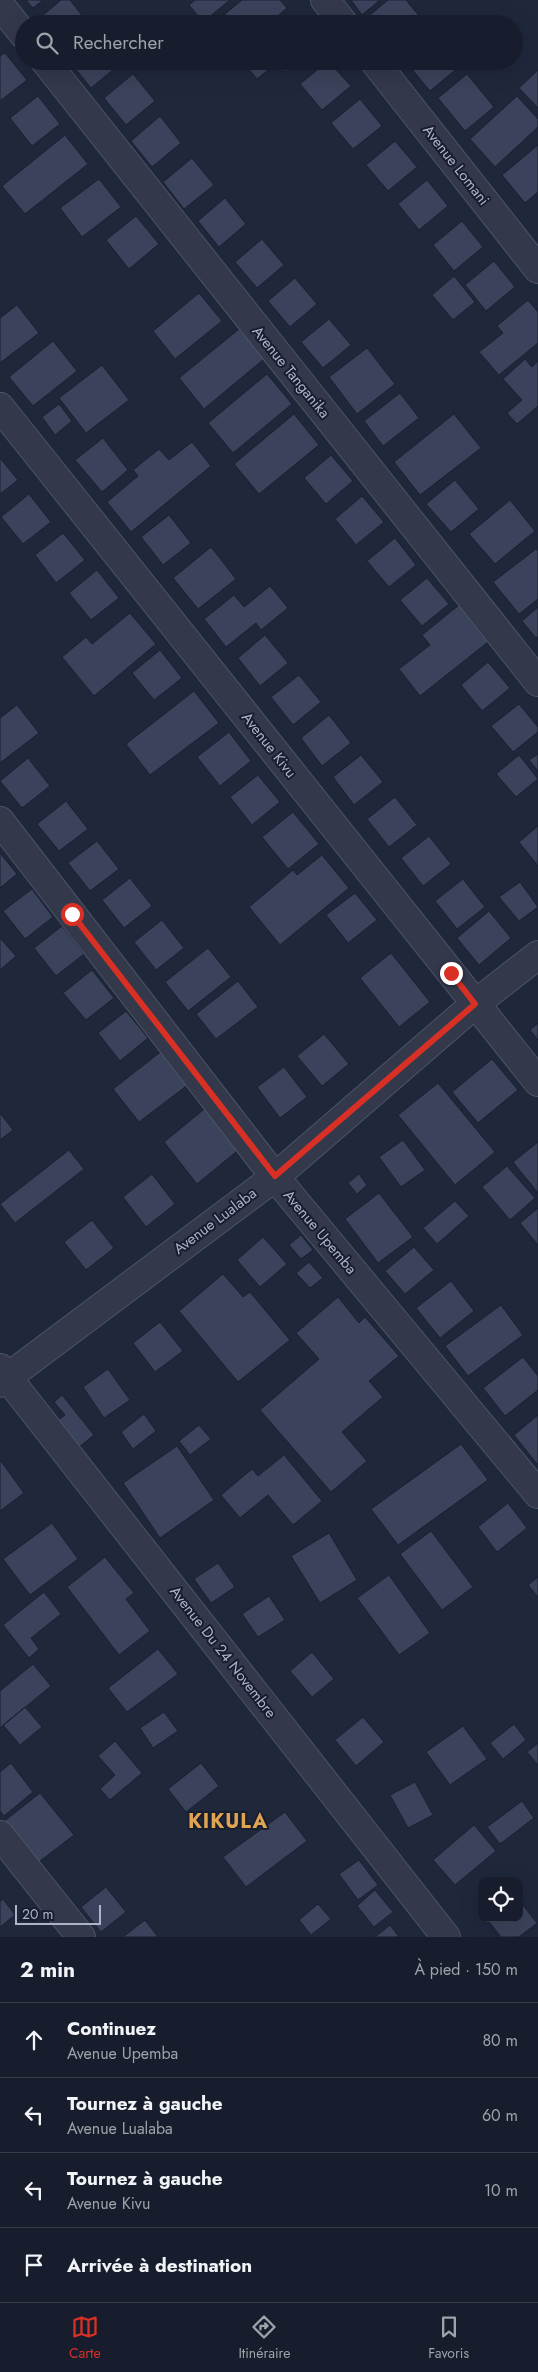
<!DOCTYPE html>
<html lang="fr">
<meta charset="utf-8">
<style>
body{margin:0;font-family:Jost,sans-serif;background:#202634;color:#f1f3f6}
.controls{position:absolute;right:15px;bottom:15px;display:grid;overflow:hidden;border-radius:10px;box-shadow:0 5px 20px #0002}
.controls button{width:45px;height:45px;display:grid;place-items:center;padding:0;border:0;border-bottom:1px solid #363b48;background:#171d2c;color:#f1f3f6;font:25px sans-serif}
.scale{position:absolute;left:15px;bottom:12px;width:86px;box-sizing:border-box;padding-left:5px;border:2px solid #adb4c8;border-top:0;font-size:14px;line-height:18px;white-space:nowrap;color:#adb4c8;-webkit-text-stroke:4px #181e30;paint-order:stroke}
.stop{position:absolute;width:15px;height:15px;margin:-11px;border:4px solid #d93025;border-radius:50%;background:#fff}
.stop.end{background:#d93025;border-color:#fff;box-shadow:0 1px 5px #0008}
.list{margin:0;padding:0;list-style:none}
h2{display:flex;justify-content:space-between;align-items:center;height:65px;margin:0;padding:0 20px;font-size:21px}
h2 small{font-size:16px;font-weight:400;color:#9ea2a9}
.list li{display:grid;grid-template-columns:32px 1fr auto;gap:15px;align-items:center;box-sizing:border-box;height:75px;padding:0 20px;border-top:1px solid #363b48}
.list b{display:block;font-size:19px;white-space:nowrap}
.list p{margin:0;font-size:16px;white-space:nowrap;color:#9ea2a9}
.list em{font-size:16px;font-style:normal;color:#9ea2a9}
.icon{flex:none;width:28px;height:28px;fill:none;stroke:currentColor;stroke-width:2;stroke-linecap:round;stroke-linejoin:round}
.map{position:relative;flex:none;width:538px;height:1937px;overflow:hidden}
.search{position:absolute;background:#171d2c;box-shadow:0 5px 20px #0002;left:15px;right:15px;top:15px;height:55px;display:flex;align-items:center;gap:12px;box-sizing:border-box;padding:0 18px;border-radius:28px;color:#9ea2a9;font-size:19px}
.sheet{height:365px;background:#171d2c}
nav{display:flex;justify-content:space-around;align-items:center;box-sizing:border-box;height:70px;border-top:1px solid #363b48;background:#171d2c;font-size:14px;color:#9ea2a9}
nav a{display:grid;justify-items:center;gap:2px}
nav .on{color:#d93025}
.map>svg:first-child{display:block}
</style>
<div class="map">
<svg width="538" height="1937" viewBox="0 0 538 1937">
<rect width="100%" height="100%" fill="#1f273b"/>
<path fill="#3a435b" stroke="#1a2032" d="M26,0H43L33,8Z
M61,0H70L89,24H48L42,16Z
M195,0H230L203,22L189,5Z
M242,0H280L287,8L268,24H233L225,14Z
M351,0H380L362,15Z
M388,0H406L426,24H377L370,15Z
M5,53L27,80L0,101V56Z
M69,61H118L120,64L91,88Z
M299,61L286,72L278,62L257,79L243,62Z
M328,61L351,86L322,110L300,84Z
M405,61H454L459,67L430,91Z
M538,70V108L519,88Z
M133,74L155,101L126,125L104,98Z
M467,74L494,107L465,131L438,98Z
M38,96L60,124L32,146L10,118Z
M517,96L538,119V127L495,167L470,139Z
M360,99L382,126L353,149L331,123Z
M160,116L181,143L152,167L131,141Z
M65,135L88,164L25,214L2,186Z
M395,141L417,167L388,191L366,165Z
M538,145V192L525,203L502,175Z
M192,158L214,185L184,209L163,182Z
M99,179L121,207L82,237L60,208Z
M427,180L448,206L419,230L398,204Z
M225,198L246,224L219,247L198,221Z
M136,216L159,244L129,269L106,240Z
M462,221L483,247L454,271L433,245Z
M262,239L284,265L257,288L235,262Z
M494,261L515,287L486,311L465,285Z
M454,276L475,302L453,320L432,295Z
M295,278L317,304L290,327L268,301Z
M199,293L222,321L175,359L153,331Z
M528,300L538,312V343L499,375L479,352L503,333L497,326Z
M17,305L39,333L0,363V318Z
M329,319L351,345L323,368L301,342Z
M239,329L264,359L204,409L179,378Z
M53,341L77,371L33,406L9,377Z
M367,348L395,384L357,414L329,377Z
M525,359L532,367L538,361V406L517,424L507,413L522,400L503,379Z
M102,365L129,400L86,433L59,398Z
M267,374L292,404L233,453L208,423Z
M400,393L419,418L383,446L364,421Z
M59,404L72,421L55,435L42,417Z
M294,414L319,445L259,494L234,464Z
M454,414L481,448L420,495L394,462Z
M103,438L128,470L102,492L75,460Z
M192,442L211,466L131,532L107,502L138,476L133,470L159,449L169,460Z
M331,455L353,481L326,504L304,478Z
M0,458L18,480L0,494Z
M455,480L479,509L451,532L426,504Z
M29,494L51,522L23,544L1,517Z
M362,496L384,522L356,545L335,519Z
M510,500L535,531L495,564L469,534Z
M169,515L191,543L163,565L141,537Z
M63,533L85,560L56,583L35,555Z
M395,538L416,565L389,587L367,561Z
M211,547L236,579L198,609L173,578Z
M536,549L538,551V599L519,614L493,582Z
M97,570L119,598L91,620L69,593Z
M427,578L449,604L422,626L400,600Z
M270,586L288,608L261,630L256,623L226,647L204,619L234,595L244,607Z
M459,605L488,642L420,696L399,669L430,645L422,635Z
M538,607V636L536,638L522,621Z
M130,613L156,644L94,696L62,657L86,637L92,644Z
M265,635L288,663L260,686L238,658Z
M160,650L182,678L154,700L132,673Z
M488,662L510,688L482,711L461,685Z
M299,675L321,702L293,725L271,697Z
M194,691L219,723L150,775L126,744Z
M519,704L538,727V732L513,752L491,726Z
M17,705L39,733L0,763V718Z
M329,715L351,743L322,766L301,738Z
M229,732L251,761L220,786L197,757Z
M538,754V771L529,760Z
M361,755L383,782L354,805L333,777Z
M519,755L538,779L516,797L496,774Z
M28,758L50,786L22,808L0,781Z
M258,775L280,802L252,825L230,797Z
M395,797L417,825L389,847L367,819Z
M66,801L88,829L59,851L37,824Z
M293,812L319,844L288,869L262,837Z
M538,826V866L519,842Z
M429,836L451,864L423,886L401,858Z
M97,841L119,869L90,891L68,863Z
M0,853L17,874L0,888Z
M322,855L349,888L280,945L249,907L293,870L297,875Z
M130,878L152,906L124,928L102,900Z
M463,879L485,907L457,929L435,901Z
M520,882L538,907L519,921L499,897Z
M32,889L53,917L25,939L3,911Z
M355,893L377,920L348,943L326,915Z
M489,911L511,938L479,965L457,938Z
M162,920L184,948L156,970L134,942Z
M62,926L84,954L56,976L34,948Z
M0,938L16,956L0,970Z
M208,948L231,977L188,1011L165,982Z
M391,953L430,1002L399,1027L360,978Z
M92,970L114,998L86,1020L63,993Z
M238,981L258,1007L216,1039L196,1014Z
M126,1011L148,1038L120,1061L98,1033Z
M538,1023V1040L530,1030Z
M324,1034L349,1064L322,1086L297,1056Z
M163,1050L189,1084L139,1122L113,1089Z
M492,1059L518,1090L478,1123L452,1092Z
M284,1067L307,1097L280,1118L257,1087Z
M438,1083L495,1152L455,1185L398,1115Z
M208,1106L242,1147L197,1184L164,1142Z
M0,1113L13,1130L0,1140Z
M403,1140L425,1170L401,1187L379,1157Z
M538,1142V1193L513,1162Z
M69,1150L84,1169L15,1223L0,1204Z
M507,1166L535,1198L510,1220L482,1187Z
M152,1174L175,1204L146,1227L123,1197Z
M359,1174L367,1185L357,1194L348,1183Z
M379,1193L413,1237L378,1263L345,1219Z
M455,1201L469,1216L437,1244L423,1228Z
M538,1208V1245L520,1223Z
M92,1220L114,1248L86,1270L64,1242Z
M301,1235L313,1250L301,1259L289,1245Z
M263,1237L287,1264L260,1287L237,1260Z
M414,1247L434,1270L405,1294L385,1271Z
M309,1262L323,1278L310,1288L296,1273Z
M223,1274L243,1297L250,1292L290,1340L238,1382L179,1311Z
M451,1281L474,1311L440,1338L416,1308Z
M338,1297L359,1323L365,1317L399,1356L369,1381L383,1397L342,1432L367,1461L331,1492L260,1410L319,1359L296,1333Z
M501,1305L523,1335L468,1376L445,1346Z
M160,1322L183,1351L155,1372L133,1343Z
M523,1357L538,1376V1390L505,1416L483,1388Z
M108,1369L130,1400L104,1418L83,1387Z
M62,1395L94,1435L78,1448L57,1421L65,1415L54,1402Z
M144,1414L156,1431L133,1449L121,1432Z
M538,1415V1464H537L514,1435Z
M199,1425L211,1439L190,1455L179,1441Z
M461,1444L488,1480L398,1545L371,1509Z
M177,1446L214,1500L160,1538L123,1483Z
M284,1455L322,1501L293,1525L268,1495L240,1518L221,1495L252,1469L258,1476Z
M0,1460L24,1493L0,1511Z
M508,1503L527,1528L497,1552L478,1527Z
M52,1523L78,1559L30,1595L3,1559Z
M431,1531L473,1587L442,1610L400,1554Z
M329,1533L357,1580L320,1603L291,1556Z
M105,1557L134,1593L126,1599L150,1631L119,1655L67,1587Z
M218,1563L235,1587L211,1603L194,1579Z
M389,1575L430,1633L399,1655L357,1598Z
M538,1577V1597L528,1585Z
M44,1592L61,1614L31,1638L39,1649L29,1658L3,1625Z
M269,1596L285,1620L258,1637L242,1614Z
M158,1649L178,1674L127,1712L108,1688Z
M312,1652L334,1679L312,1697L290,1671Z
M33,1664L51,1686L0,1728V1691Z
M25,1707L42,1727L20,1745L3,1725Z
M164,1712L178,1731L153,1748L140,1728Z
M363,1717L384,1742L356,1766L335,1740Z
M514,1724L526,1740L503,1759L490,1743Z
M463,1726L487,1759L450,1785L426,1752Z
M115,1741L142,1773L110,1800L100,1789L115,1775L98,1756Z
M538,1743V1765L527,1752Z
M11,1763L33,1792L4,1816L0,1811V1772Z
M201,1763L219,1786L186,1812L168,1789Z
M415,1782L433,1815L408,1828L390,1795Z
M40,1793L74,1835L35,1865L2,1823Z
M522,1801L534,1818L500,1844L487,1827Z
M285,1812L307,1841L246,1887L223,1857Z
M474,1825L496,1851L455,1885L433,1860Z
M359,1860L378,1885L358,1900L339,1874Z
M106,1887L126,1912L101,1932L81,1907Z
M375,1890L393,1912L374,1927L357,1906Z
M3,1899L15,1915L0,1927V1902Z
M519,1900L537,1923L519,1937H501L487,1919L519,1918Z
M318,1904L331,1919L311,1935L299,1920Z
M145,1920L158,1937H123Z
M390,1925L399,1937H375Z"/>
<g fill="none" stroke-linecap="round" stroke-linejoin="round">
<g stroke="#4d5466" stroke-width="30">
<path id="minor" d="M325,0L344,24
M0,5L24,35
M45,61L538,682
M374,61L538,269
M0,407L538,1082
M0,821L275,1177L538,1494
M0,1368L446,1937
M0,1383L275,1177L475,1004L538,955
M0,1835L81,1937"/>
</g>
<use href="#minor" stroke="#33394b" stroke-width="28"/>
</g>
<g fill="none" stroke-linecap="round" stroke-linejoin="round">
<path stroke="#d93025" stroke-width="6" d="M72,914L275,1176L475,1004L451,973"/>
</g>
<g text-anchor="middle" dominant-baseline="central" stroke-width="4" stroke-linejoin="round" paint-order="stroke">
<g font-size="15" fill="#adb4c8" stroke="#181e30">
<text transform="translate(456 165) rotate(52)">Avenue Lomani</text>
<text transform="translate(291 372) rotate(51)">Avenue Tanganika</text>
<text transform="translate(269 745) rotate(52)">Avenue Kivu</text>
<text transform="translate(215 1221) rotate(-37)">Avenue Lualaba</text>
<text transform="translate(320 1232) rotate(50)">Avenue Upemba</text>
<text transform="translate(223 1652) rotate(52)">Avenue Du 24 Novembre</text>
</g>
<g font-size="20" font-weight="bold" letter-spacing="1" fill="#dea452" stroke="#181e30">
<text x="228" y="1821">KIKULA</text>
</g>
</g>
</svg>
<div class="controls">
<button><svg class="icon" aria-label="locate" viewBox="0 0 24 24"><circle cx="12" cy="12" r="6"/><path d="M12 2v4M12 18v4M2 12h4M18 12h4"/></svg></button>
</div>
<div class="scale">20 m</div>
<div class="stop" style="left:72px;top:914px"></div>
<div class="stop end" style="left:451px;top:973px"></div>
<div class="search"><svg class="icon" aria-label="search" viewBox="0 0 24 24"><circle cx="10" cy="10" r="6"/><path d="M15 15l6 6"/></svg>Rechercher</div>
</div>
<section class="sheet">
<h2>2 min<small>À pied · 150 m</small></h2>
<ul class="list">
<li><svg class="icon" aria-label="ahead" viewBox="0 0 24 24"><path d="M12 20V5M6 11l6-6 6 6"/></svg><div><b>Continuez</b><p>Avenue Upemba</p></div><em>80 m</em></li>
<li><svg class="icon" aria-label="left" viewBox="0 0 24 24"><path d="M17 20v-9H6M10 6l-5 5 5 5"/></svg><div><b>Tournez à gauche</b><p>Avenue Lualaba</p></div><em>60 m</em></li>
<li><svg class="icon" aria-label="left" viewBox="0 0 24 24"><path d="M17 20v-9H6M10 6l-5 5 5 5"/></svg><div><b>Tournez à gauche</b><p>Avenue Kivu</p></div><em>10 m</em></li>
<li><svg class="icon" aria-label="arrive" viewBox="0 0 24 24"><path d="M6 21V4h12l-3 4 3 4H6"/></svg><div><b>Arrivée à destination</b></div></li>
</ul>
</section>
<nav>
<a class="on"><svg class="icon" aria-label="map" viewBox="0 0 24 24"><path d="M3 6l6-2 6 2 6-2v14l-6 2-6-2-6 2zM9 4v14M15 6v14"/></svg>Carte</a>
<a><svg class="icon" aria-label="directions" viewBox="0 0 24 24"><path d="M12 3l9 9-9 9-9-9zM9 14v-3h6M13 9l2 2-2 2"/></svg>Itinéraire</a>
<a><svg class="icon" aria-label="saved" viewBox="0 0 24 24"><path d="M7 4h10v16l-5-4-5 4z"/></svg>Favoris</a>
</nav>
